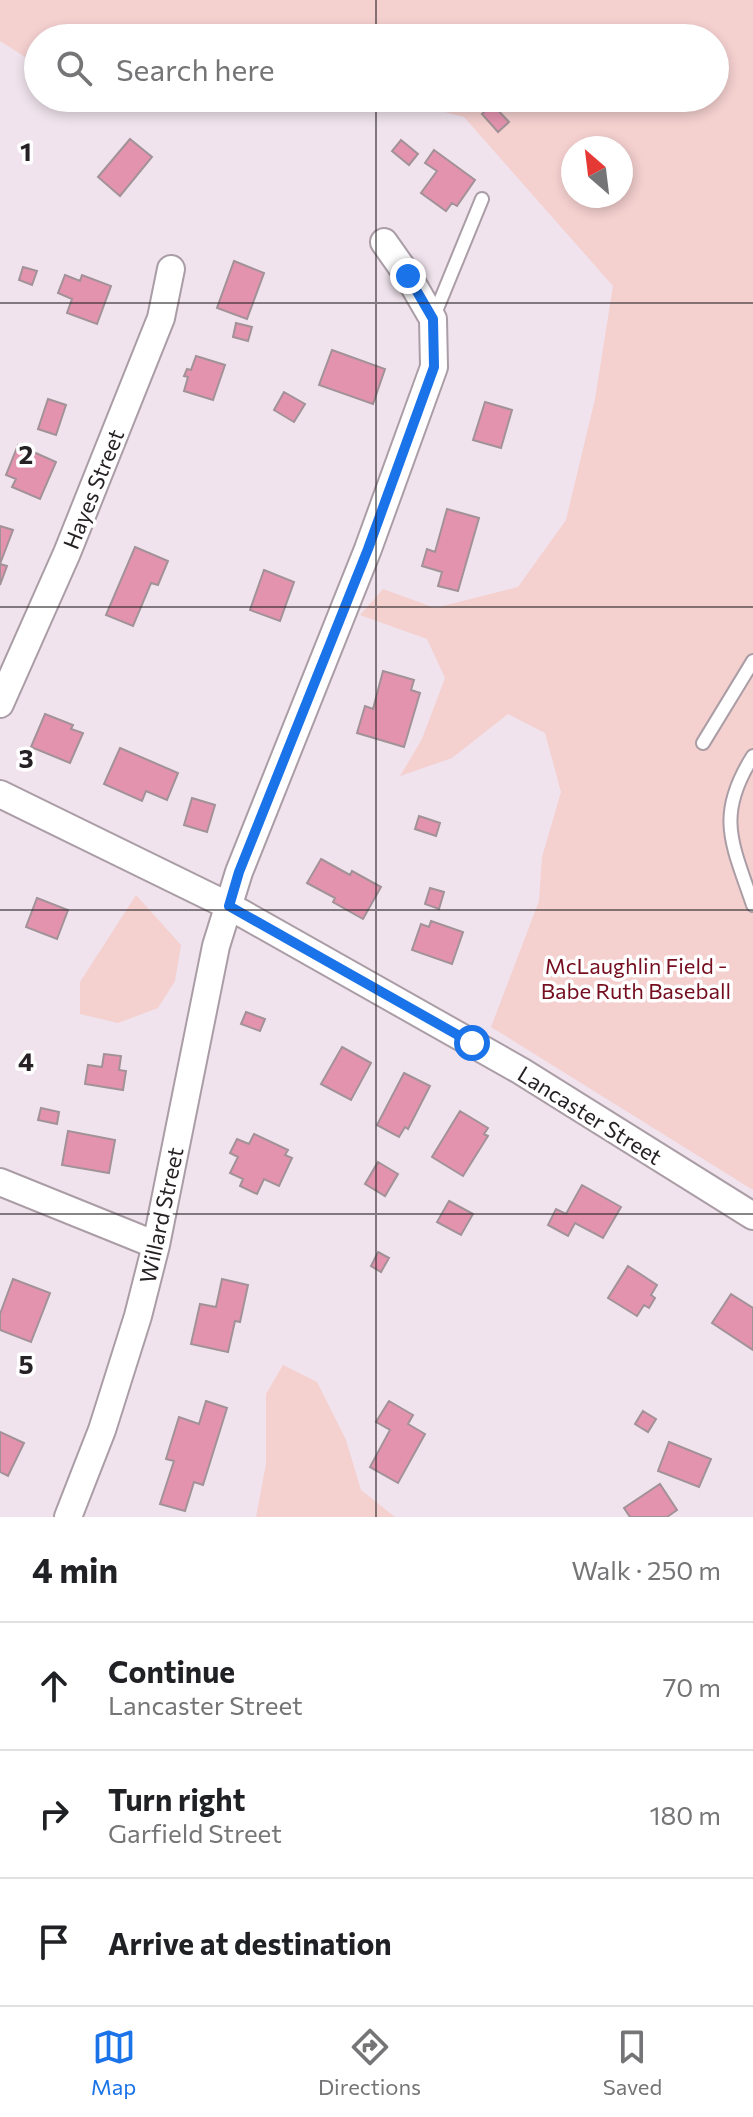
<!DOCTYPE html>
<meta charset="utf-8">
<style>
body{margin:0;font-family:Commissioner,sans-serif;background:#f6f6f6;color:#202124}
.compass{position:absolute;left:561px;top:136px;width:72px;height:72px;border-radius:50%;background:#fff;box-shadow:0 4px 12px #0003;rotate:332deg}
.stop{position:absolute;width:24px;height:24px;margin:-18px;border:6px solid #1a73e8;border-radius:50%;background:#fff}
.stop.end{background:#1a73e8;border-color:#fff;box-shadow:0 2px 8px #0008}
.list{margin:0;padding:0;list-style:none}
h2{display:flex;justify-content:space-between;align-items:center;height:104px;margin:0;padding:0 32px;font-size:34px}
h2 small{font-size:26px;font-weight:400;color:#757577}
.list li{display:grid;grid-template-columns:52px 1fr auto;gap:24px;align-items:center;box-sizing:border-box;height:128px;padding:0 32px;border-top:2px solid #e0e0e0}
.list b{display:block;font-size:30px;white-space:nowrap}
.list p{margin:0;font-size:26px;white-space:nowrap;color:#757577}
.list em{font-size:26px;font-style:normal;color:#757577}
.icon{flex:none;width:44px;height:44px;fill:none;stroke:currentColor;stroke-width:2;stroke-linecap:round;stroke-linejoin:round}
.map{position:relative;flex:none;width:753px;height:1517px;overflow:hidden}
.search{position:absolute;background:#fff;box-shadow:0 4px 12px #0003;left:24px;right:24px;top:24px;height:88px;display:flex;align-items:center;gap:20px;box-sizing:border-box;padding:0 28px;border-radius:44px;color:#757577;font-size:30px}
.sheet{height:488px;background:#fff}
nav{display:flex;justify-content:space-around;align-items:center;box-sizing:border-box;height:112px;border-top:2px solid #e0e0e0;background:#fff;font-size:22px;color:#757577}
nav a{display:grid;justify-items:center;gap:4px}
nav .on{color:#1a73e8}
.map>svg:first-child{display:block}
</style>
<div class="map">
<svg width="753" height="1517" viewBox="0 0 753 1517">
<rect width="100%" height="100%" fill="#f0e3ed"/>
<path fill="#f4d0cf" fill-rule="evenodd" d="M0,0H753V1190L491,1027L539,901L542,857L561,792L545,733L508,714L452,758L400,776L422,739L445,678L427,639L360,615L383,589L435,608L518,587L566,520L595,399L613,286L464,117L389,98H715V38H156L117,28L104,38H38V59L30,60L0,41ZM573,148H621V196H573Z
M136,895L181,945L175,981L158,1008L118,1023L80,1014V982Z
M283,1365L317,1382L346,1440L361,1490L395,1517H256L266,1464V1394Z"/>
<path fill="#e493af" stroke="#a29297" stroke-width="2" d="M492,104L509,122L498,132L482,114Z
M130,139L152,157L120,196L98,177Z
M401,140L418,154L409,165L392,151Z
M434,150L475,180L457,206L452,203L446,211L421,193L437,171L425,163Z
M234,261L264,273L247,319L217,308Z
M23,267L37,271L32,285L19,280Z
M65,275L80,281L82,275L111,286L97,324L67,313L72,299L58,293Z
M236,323L252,327L248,341L233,337Z
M332,350L385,369L373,404L319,385Z
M196,356L225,365L213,400L184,391L188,377L184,376L187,369L191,370Z
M284,392L305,404L294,422L274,410Z
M48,399L66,405L56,435L38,429Z
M485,402L512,410L501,448L473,440Z
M18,445L56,462L40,499L12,487L16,479L6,475Z
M447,509L479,518L458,591L438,586L442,572L422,566L427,549L435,552Z
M0,526L13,530L0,564L7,566L0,585Z
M135,547L168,561L158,585L151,583L133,626L106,615Z
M264,570L294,582L280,621L250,610Z
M383,671L414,680L411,690L420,693L404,747L357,733L365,706L373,709Z
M45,714L73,725L71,729L83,733L70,763L31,747Z
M120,748L178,773L167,800L146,791L142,801L104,784Z
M192,798L215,805L207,832L184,825Z
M419,816L440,823L436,836L415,829Z
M321,859L350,875L352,871L381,887L363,919L333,902L335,898L307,883Z
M430,888L444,892L439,909L425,904Z
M37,898L68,910L57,939L26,927Z
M431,921L463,932L452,964L412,950L421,924L429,927Z
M246,1012L265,1019L260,1031L241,1024Z
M342,1047L371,1063L351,1100L321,1084Z
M104,1054L121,1056L119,1070L126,1071L123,1090L85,1084L88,1065L102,1067Z
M404,1073L430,1086L408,1129L405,1127L399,1137L377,1125Z
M41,1108L59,1112L57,1124L38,1120Z
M460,1111L488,1128L484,1134L488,1136L463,1176L432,1157Z
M68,1131L115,1140L109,1173L62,1165Z
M254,1134L288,1150L285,1155L292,1158L279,1186L264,1179L257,1194L240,1186L243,1179L230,1173L238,1157L230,1153L237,1139L249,1144Z
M378,1162L398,1174L385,1196L365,1184Z
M582,1185L621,1207L603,1238L575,1223L568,1236L548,1225L556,1209L566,1214Z
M449,1201L473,1214L461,1235L437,1222Z
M378,1252L389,1258L381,1272L371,1266Z
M628,1266L657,1285L651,1295L655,1298L649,1308L644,1305L637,1316L608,1298Z
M13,1279L50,1293L31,1342L0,1330V1314Z
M222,1279L248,1285L240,1322L235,1321L228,1352L191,1344L200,1304L216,1307Z
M731,1294L753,1308V1350L712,1323Z
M206,1401L227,1408L203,1485L194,1482L185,1511L160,1504L174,1461L166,1459L179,1417L199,1424Z
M389,1401L413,1415L408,1424L425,1434L398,1483L370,1467L390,1430L376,1422Z
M643,1411L656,1419L648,1432L635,1424Z
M0,1432L24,1443L8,1476L0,1472Z
M669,1442L711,1459L699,1487L658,1471Z
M660,1484L677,1510L667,1517H630L624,1508Z"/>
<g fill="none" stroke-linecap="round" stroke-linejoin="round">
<g stroke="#aa9da6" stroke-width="16">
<path id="service" d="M434,316L482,199
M703,743L753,661
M753,756C715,816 732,843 753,905"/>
</g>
<g stroke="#aa9da6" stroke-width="30">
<path id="minor" d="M0,704L67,553L161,318L171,269
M0,794L229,906L521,1071L753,1216
M0,1182L156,1245
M68,1517L102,1430L138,1316L156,1245L216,946L239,872L368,549L434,367L433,319L408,276L384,242"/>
</g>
<use href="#service" stroke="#fff" stroke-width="12"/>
<use href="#minor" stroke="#fff" stroke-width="26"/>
</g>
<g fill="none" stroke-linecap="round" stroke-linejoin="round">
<path stroke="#1a73e8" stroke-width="10" d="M408,276L433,319L434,367L368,549L239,872L229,906L472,1043"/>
</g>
<path fill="none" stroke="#262125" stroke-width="2" stroke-opacity="0.55" d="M376,0V38M376,98V1517M0,303H753M0,607H753M0,910H753M0,1214H753"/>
<g text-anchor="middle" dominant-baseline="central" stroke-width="7" stroke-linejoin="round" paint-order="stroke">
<g font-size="22" fill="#262125" stroke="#fff">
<text transform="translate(93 489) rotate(-68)">Hayes Street</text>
<text transform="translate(590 1115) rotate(32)">Lancaster Street</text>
<text transform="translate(161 1215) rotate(-78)">Willard Street</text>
</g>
<g font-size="22" fill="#750f20" stroke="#fff">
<text x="636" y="965">McLaughlin Field -<tspan x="636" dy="25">Babe Ruth Baseball</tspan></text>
</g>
</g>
<g font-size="26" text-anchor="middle" font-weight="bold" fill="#262125" stroke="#fff" stroke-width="7" stroke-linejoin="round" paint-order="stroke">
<text x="26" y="161">1</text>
<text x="26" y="464">2</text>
<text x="26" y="768">3</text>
<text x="26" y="1071">4</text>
<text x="26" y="1374">5</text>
</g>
</svg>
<svg class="compass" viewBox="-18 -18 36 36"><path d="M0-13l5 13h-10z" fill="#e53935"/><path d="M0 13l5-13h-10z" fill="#757577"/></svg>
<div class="stop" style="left:472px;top:1043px"></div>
<div class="stop end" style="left:408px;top:276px"></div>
<div class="search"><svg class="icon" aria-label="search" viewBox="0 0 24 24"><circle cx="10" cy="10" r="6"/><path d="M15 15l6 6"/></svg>Search here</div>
</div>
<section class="sheet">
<h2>4 min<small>Walk · 250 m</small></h2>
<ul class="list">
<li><svg class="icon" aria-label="ahead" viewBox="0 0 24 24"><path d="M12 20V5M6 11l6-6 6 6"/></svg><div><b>Continue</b><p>Lancaster Street</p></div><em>70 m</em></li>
<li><svg class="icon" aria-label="right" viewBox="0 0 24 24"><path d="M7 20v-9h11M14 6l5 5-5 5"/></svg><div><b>Turn right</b><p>Garfield Street</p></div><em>180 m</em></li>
<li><svg class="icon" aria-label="arrive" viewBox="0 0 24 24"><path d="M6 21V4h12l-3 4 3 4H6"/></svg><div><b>Arrive at destination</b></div></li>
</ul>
</section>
<nav>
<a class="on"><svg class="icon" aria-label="map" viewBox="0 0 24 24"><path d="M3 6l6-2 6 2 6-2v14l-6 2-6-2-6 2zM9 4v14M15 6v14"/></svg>Map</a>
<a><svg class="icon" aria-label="directions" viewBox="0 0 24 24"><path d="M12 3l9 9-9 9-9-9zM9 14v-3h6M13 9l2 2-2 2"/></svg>Directions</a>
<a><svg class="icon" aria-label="saved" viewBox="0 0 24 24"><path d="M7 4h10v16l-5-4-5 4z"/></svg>Saved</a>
</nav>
